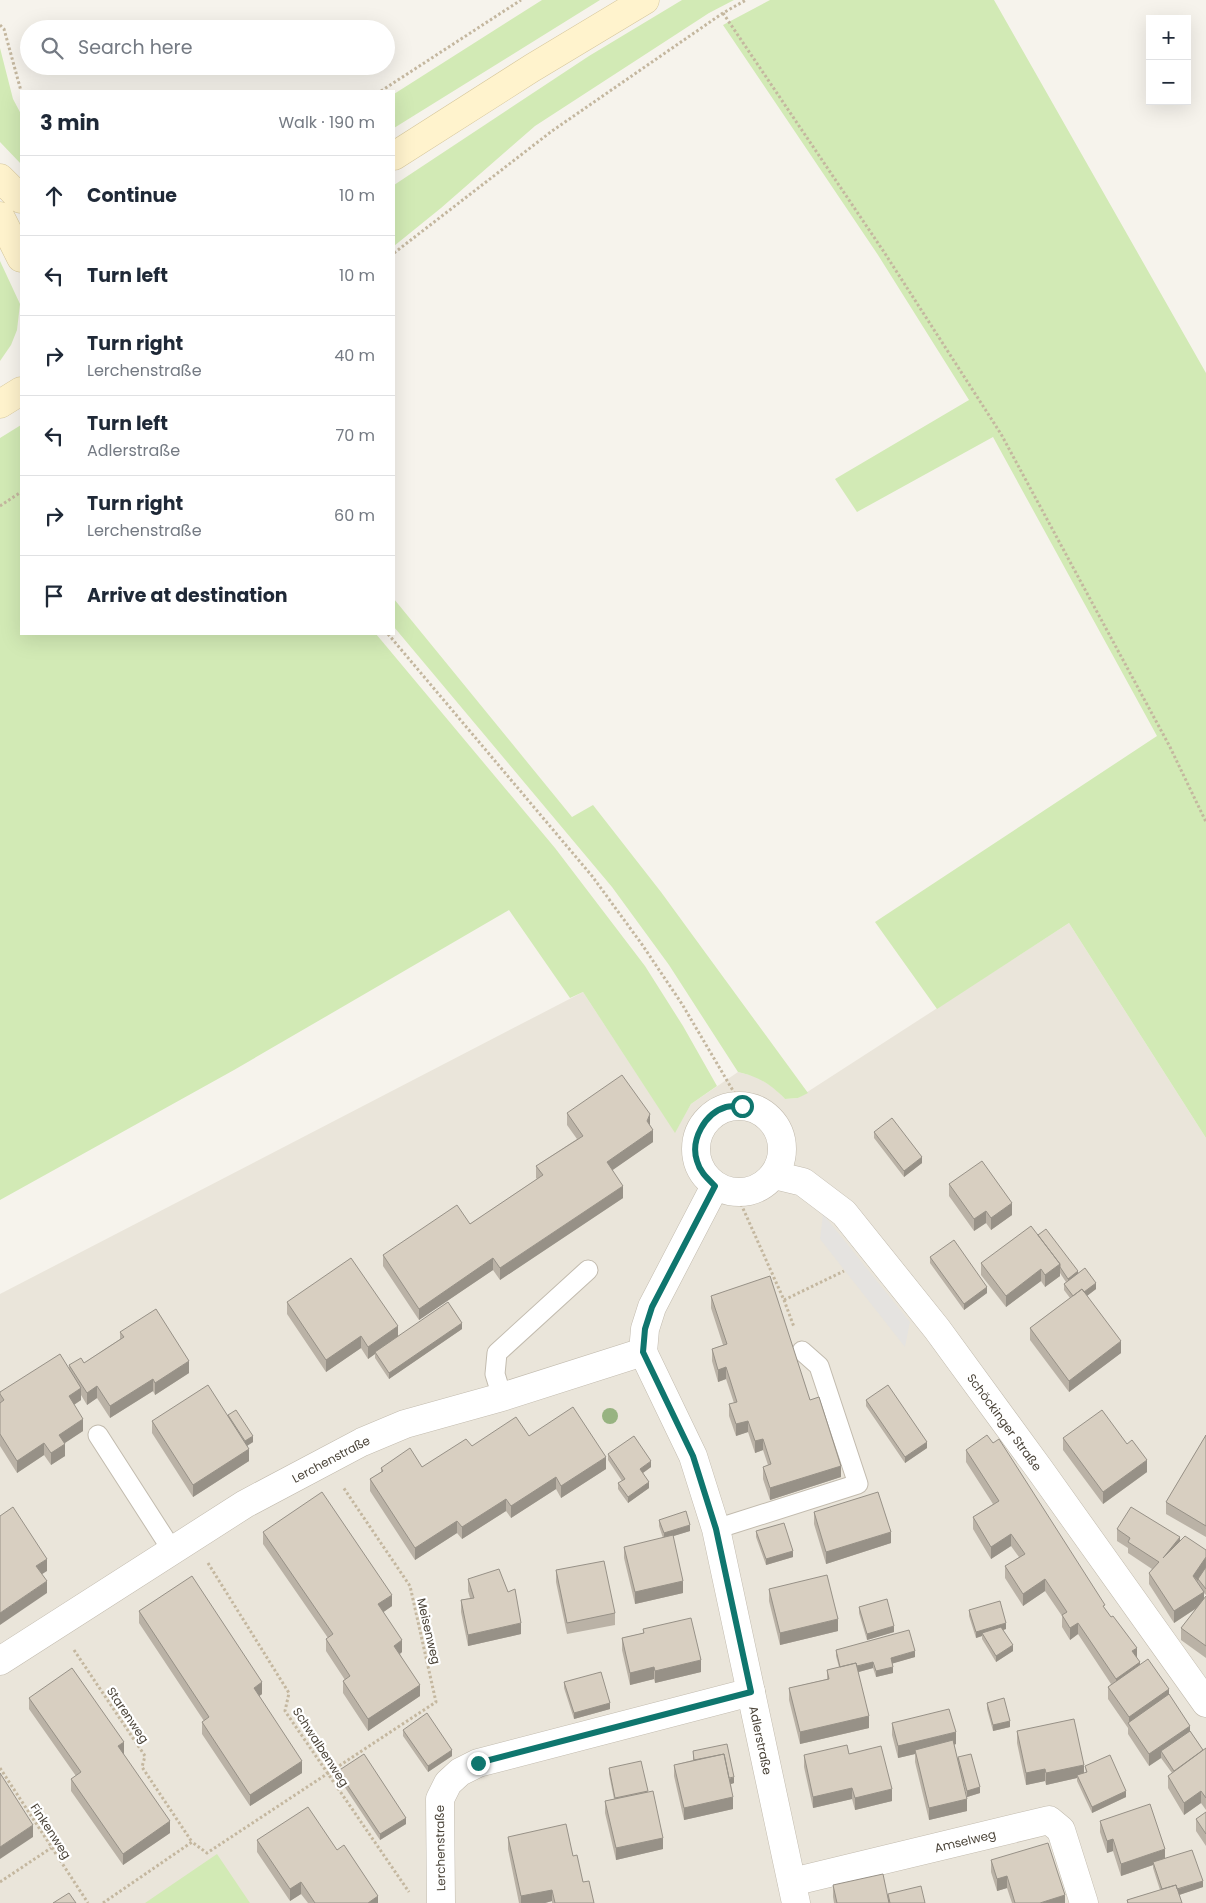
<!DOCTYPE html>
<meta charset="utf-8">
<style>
body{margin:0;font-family:Poppins,sans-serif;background:#f6f6f7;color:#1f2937}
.controls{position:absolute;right:15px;top:15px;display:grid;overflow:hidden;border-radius:0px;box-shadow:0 5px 20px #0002}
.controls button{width:45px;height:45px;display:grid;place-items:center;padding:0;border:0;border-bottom:1px solid #e0e1e3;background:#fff;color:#1f2937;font:25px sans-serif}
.stop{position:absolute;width:15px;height:15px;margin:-11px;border:4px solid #0f766e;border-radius:50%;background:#fff}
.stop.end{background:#0f766e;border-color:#fff;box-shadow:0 1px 5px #0008}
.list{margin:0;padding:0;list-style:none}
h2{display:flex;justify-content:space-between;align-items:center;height:65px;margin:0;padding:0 20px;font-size:21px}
h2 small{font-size:16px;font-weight:400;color:#747a83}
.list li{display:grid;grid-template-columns:32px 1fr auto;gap:15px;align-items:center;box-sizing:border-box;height:80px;padding:0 20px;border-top:1px solid #e0e1e3}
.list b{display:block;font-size:19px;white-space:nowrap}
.list p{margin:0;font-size:16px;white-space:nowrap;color:#747a83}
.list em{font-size:16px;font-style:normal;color:#747a83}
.icon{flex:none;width:28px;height:28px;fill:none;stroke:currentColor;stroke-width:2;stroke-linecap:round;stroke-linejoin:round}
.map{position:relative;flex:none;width:1206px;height:1903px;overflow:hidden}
.search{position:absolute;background:#fff;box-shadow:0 5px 20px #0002;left:20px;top:20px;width:375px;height:55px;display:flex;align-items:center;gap:12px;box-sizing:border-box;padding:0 18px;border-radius:28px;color:#747a83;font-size:19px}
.panel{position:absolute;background:#fff;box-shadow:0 5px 20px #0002;left:20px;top:90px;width:375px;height:545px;border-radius:0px}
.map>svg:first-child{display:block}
</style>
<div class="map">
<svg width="1206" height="1903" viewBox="0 0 1206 1903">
<rect width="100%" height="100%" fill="#f6f3ec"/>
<path fill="#eae5da" d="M1069,923L1206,1138V1903H0V1294L583,992L675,1132L691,1104L738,1072L757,1077L774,1088L785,1099L798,1098Z"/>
<path fill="#d2eab5" d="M542,0H600L394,128V94Z
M682,0H734L709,13L535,126L441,208L394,246V185L589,56Z
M770,0H994L1206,373V1138L1069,923L937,1009L875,922L1157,736L993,437L857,512L835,479L969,400L878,255L723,25Z
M0,48L13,99L21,114V164L0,142Z
M0,261L20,304L17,330L11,345L0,361Z
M21,425V634H376L555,848L645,966L683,1026L717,1086L691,1104L675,1133L583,992L570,998L509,910L234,1070L0,1200V438Z
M394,599L572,817L593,805L661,892L808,1093L798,1098L785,1099C769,1083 759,1077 738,1072L669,965L612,887L394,627Z
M217,1854L250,1903H145Z"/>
<path fill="#e5e3e0" d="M823,1214L910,1322L905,1347L820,1239Z"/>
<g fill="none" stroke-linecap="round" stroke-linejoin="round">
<g stroke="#c2bbae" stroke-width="21">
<path id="lane" d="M502,1397L495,1374L497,1353L588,1270
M98,1435L172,1550
M716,1529L858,1484L819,1366L802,1351"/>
</g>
<g stroke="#c2bbae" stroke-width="29">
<g id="street">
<circle cx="739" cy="1149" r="43"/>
<path id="s1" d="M774,1175L803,1182L844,1213L937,1329L1040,1470L1206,1703"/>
<path id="s2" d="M643,1352L693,1456L716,1529L796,1903"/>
<path id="s3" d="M0,1661L245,1504L362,1442L405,1424L502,1397L643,1352L645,1329L652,1307L715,1186"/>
<path id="s4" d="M792,1882L1049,1820L1061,1830L1084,1903"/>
<path d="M441,1903L440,1799L448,1783L460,1772L478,1763L751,1692"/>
</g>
</g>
<g stroke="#d6c79b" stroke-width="29">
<path id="secondary" d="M394,156L532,68L645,0
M0,178L21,199
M0,216L21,258
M0,404L21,391"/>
</g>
<path stroke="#c4b79f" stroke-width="3" stroke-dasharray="2.5 2.5" stroke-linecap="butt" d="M723,13L884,252L1001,434L1170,747L1206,822
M0,25L4,29L21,91
M381,91L521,0
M394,253L552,131L723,13L746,0
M0,506L21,492
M388,634L592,876L641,943L682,1004L742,1106
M741,1204L784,1300L794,1327
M784,1300L844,1271
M208,1563L289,1693L285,1711L409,1892
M74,1650L145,1756L142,1767L192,1842
M0,1768L88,1903
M0,1882L51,1848
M103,1903L192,1842L207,1853L436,1702L410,1586L343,1487"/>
<use href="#lane" stroke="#fff" stroke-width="19"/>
<use href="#street" stroke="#fff" stroke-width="28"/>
<use href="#secondary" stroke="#fff3cd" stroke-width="28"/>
</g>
<circle fill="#97b381" cx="610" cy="1416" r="8"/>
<path fill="#bab2a6" d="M567,1113L650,1125L653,1142L612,1170L623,1198L500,1280L493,1270L419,1320L383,1266V1255L470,1224L537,1179L536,1178V1166L577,1139L567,1125Z
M874,1132L922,1163L904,1177L874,1138Z
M949,1184L1012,1215L991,1230L986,1223L974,1231L949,1196Z
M1038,1235L1096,1289L1087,1296L1121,1353L1069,1392L1030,1340V1328L1070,1298L1064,1290V1284L1066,1282L1060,1273V1276L1045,1287L1041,1281L1006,1307L981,1275V1263Z
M930,1257L987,1293L964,1310L930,1263Z
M711,1296L810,1400L841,1477L770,1500L763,1479V1467L768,1465L763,1450L755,1453L748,1432L736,1436L729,1416V1404L734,1403L726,1379L718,1382L712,1361V1349L723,1345L711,1308Z
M287,1302L398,1336L462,1329L389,1379L375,1358V1354L368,1359L361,1348L326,1372L287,1314Z
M120,1332L189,1373L155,1395L153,1391L110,1418L97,1398L87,1405L81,1395V1400L74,1405L83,1431L64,1443L65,1456L51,1465L44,1455L17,1473L0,1446V1392L69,1369V1365L84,1363L120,1339Z
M866,1400L927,1448L905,1463L866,1406Z
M228,1415L253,1442L247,1446L249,1461L193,1497L152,1433V1421Z
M1206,1435V1537L1166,1514V1502Z
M529,1436L606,1469L561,1498L556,1489L511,1518L506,1511L462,1539L457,1533L415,1560L370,1491V1479L381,1472V1468L422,1467L472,1446Z
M1063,1438L1127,1444L1147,1472L1103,1504L1063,1450Z
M966,1450L1105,1609L1137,1658L1140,1665L1169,1695L1190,1731L1203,1750L1206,1748V1810L1201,1803L1184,1815L1168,1788V1776L1172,1773L1161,1758L1149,1766L1128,1734V1728L1108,1699V1687L1111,1684L1078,1634L1070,1640L1062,1627V1616L1045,1591L1023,1606L1005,1578V1566L1019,1557L1011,1546L991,1559L973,1529V1517L993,1504L966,1462Z
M608,1454L651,1467L643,1473L649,1488L628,1503L618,1489V1483L622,1481L608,1460Z
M814,1512L891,1543L826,1564L814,1524Z
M659,1520L690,1531L673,1536L683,1593L635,1604L624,1558V1547L663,1538L659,1526Z
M1117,1529L1180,1542L1206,1550V1595L1204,1593V1599L1206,1596V1658L1181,1640V1628L1197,1608L1174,1623L1149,1584V1573L1152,1569L1128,1553V1548L1117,1541Z
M756,1531L793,1557L766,1565L756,1537Z
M263,1532L392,1606L383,1612L402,1652L400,1654L420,1696L368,1731L343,1693V1681L345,1680L326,1651V1639L328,1638L263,1544Z
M556,1570L615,1613V1625L567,1634L556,1582Z
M468,1579L521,1634L468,1646L461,1612V1600L470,1598L468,1591Z
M769,1589L838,1631L780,1645L769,1601Z
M859,1607L894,1632L867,1640L859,1613Z
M969,1610L1006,1629L1003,1630L1013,1651L996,1662L982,1639V1636L976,1638L969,1616Z
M139,1611L262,1694L259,1696L302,1773L250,1806L202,1734V1722L204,1721L139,1623Z
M643,1629L701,1672L655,1683L654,1679L630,1685L622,1650V1638L643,1633Z
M836,1650L915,1657L893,1663V1673L876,1677L873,1668L858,1672L869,1728L800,1744L789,1700V1688L827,1679V1670L839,1667L836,1656Z
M564,1682L610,1709L574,1719L564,1688Z
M29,1698L124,1754H123L170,1833L123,1865L71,1791V1779L76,1776L29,1709Z
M987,1703L1010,1727L993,1731L987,1709Z
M892,1723L956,1744L954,1745L958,1762V1757L980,1793L967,1797L962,1777L967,1811L929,1820L915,1762V1754L898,1758L892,1735Z
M403,1730L452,1756L428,1772L403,1736Z
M1017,1731L1084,1773H1086L1085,1766L1126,1797L1092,1813L1077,1781V1778L1046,1785L1045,1781L1026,1785L1017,1743Z
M693,1751L734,1783L731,1784L733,1809L684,1820L674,1776V1765L693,1760Z
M849,1754L892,1801L855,1810L852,1799L813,1808L804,1767V1755Z
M609,1768L648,1792L663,1849L616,1860L605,1813V1801L614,1799L609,1774Z
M338,1771L406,1824L380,1840L338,1777Z
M1206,1812V1846L1196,1831V1819Z
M1100,1821L1165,1858L1203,1887L1179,1895L1182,1903H1127V1900L1160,1890L1153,1868V1865L1121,1876L1113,1851L1107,1853L1100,1832Z
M508,1837L573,1856L583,1882L594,1903H552V1901L545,1903H519L508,1849Z
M257,1840L337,1850L378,1903H308L301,1894L290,1901L257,1852Z
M991,1860L1065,1903H1012L1007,1888L997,1891L991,1872Z
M833,1885L888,1897L925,1903H834L833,1897Z"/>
<path fill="#979187" d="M650,1114V1126L647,1121Z
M653,1130V1142L607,1174V1162Z
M922,1157V1163L904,1177V1171Z
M623,1186V1198L500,1280V1268Z
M1012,1203V1215L991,1230V1218Z
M986,1211V1223L974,1231V1219Z
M493,1258V1270L419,1320V1309Z
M1060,1264V1276L1045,1287V1275Z
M1041,1269V1281L1006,1307V1296Z
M1078,1271V1277L1068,1285V1279Z
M1096,1283V1289L1075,1305V1299Z
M987,1287V1293L964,1310V1304Z
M462,1323V1329L389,1379V1373Z
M398,1326V1338L375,1352V1354L368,1359V1347Z
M361,1336V1348L326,1372V1360Z
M1121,1341V1353L1069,1392V1381Z
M189,1361V1373L155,1395V1383Z
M726,1367V1379L718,1382V1370Z
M153,1379V1391L110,1418V1406Z
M97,1386V1398L87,1405V1393Z
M81,1388V1400L69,1408V1396Z
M83,1419V1431L59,1447V1435Z
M748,1421V1432L736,1436V1424Z
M253,1436V1442L242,1449V1443Z
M763,1439V1450L755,1453V1441Z
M927,1442V1448L905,1463V1457Z
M44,1443V1455L17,1473V1461Z
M65,1444V1456L51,1465V1453Z
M249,1449V1461L193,1497V1485Z
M606,1457V1469L561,1498V1486Z
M1147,1460V1472L1103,1504V1492Z
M651,1461V1467L640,1475V1469Z
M841,1466V1477L770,1500V1488Z
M556,1477V1489L511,1518V1506Z
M649,1482V1488L628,1503V1497Z
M506,1499V1511L462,1539V1527Z
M457,1521V1533L415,1560V1548Z
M690,1525V1531L664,1539V1533Z
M891,1532V1543L826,1564V1552Z
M1011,1534V1546L991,1559V1547Z
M1180,1537V1549L1163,1558Z
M793,1551V1557L766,1565V1559Z
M1206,1557V1569L1198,1579V1581L1193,1576Z
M47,1559V1571L36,1578V1566Z
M1045,1579V1591L1023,1606V1594Z
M47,1581V1593L0,1625V1613Z
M683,1581V1593L635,1604V1592Z
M1204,1592V1603L1174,1623V1611Z
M392,1595V1606L378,1616V1604Z
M838,1619V1631L780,1645V1633Z
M521,1623V1634L468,1646V1635Z
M1006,1623V1629L983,1636L982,1633V1636L976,1638V1632Z
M1078,1623V1634L1070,1640V1628Z
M894,1626V1632L867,1640V1634Z
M402,1640V1652L394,1658V1646Z
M1013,1645V1651L996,1662V1656Z
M1137,1648V1659L1132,1651Z
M915,1651V1657L891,1664V1658Z
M701,1660V1672L655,1683V1671Z
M873,1662V1668L841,1677V1671Z
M1140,1662V1674L1116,1691V1679Z
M654,1667V1679L630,1685V1673Z
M893,1667V1673L876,1677V1671Z
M262,1682V1694L254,1700V1688Z
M420,1685V1696L368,1731V1719Z
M1169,1689V1701L1129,1724V1717Z
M610,1703V1709L574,1719V1713Z
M869,1716V1728L800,1744V1732Z
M1010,1721V1727L993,1731V1725Z
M1190,1726V1737L1161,1751V1758L1149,1766V1754Z
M956,1732V1744L916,1754L915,1750V1754L898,1758V1746Z
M124,1742V1754L118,1758V1746Z
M452,1750V1756L428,1772V1766Z
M302,1761V1773L250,1806V1795Z
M1084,1765V1777L1077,1775V1778L1046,1785V1773Z
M1045,1769V1781L1026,1785V1773Z
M734,1777V1783L728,1785V1779Z
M980,1787V1793L967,1797V1791Z
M852,1788V1799L813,1808V1797Z
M892,1789V1801L855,1810V1798Z
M1126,1791V1797L1092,1813V1807Z
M1201,1791V1803L1184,1815V1803Z
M733,1797V1809L684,1820V1808Z
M967,1799V1811L929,1820V1808Z
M406,1818V1824L380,1840V1834Z
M170,1821V1833L123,1865V1854Z
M33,1825V1837L0,1859V1847Z
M663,1838V1849L616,1860V1848Z
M1113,1839V1851L1107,1853V1841Z
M1165,1849V1861L1153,1862V1865L1121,1876V1864Z
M1007,1876V1888L997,1891V1879Z
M1203,1881V1887L1164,1900V1894Z
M301,1882V1894L290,1901V1889Z
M552,1890V1901L545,1903H521V1896Z
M1065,1895V1903H1040Z
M378,1896V1903H368Z"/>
<path fill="#d8cfc1" stroke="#979187" d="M622,1075L650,1114L647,1121L653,1130L607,1162L623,1186L500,1268L493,1258L419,1309L383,1255L457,1205L470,1224L543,1175L536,1166L583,1136L567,1113Z
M892,1118L922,1157L904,1171L874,1132Z
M982,1161L1012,1203L991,1218L986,1211L974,1219L949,1184Z
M1031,1226L1060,1264L1045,1275L1041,1269L1006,1296L981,1263Z
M1046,1229L1078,1271L1068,1279L1060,1267V1264L1038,1235Z
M954,1240L987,1287L964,1304L930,1257Z
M351,1258L398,1326L368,1347L361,1336L326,1360L287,1302Z
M1085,1268L1096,1283L1084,1292L1082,1289L1073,1296L1064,1284Z
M770,1276L810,1400L819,1397L841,1466L770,1488L763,1467L771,1464L763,1439L755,1441L748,1421L736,1424L729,1404L737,1402L726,1367L718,1370L712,1349L727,1344L711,1296Z
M1082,1289L1121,1341L1069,1381L1030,1328Z
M448,1302L462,1323L389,1373L375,1352Z
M156,1309L189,1361L155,1383L153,1379L110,1406L97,1386L87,1393L69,1365L81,1358L84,1363L124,1337L120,1332Z
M60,1354L81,1388L69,1396L83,1419L59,1435L65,1444L51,1453L44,1443L17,1461L0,1434V1403L4,1400L0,1394V1392Z
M208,1385L249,1449L193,1485L152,1421Z
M888,1385L927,1442L905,1457L866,1400Z
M573,1407L606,1457L561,1486L556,1477L511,1506L506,1499L462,1527L457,1521L415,1548L370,1479L383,1471L381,1468L410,1448L422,1467L466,1439L472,1446L516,1417L529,1436Z
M236,1410L253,1436L245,1441L228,1415Z
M1102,1410L1127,1444L1132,1440L1147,1460L1103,1492L1063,1438Z
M987,1435L993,1443L999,1439L1105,1605L1103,1606L1111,1617L1113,1616L1137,1648L1132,1651L1140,1662L1116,1679L1078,1623L1070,1628L1062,1615L1067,1612L1045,1579L1023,1594L1005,1566L1025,1554L1011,1534L991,1547L973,1517L999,1501L966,1450Z
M1206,1435V1526L1166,1502Z
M634,1436L651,1461L640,1469L649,1482L628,1497L618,1483L625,1479L608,1454Z
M322,1492L392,1595L378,1604L402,1640L394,1646L420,1685L368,1719L343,1681L350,1676L326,1639L333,1634L263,1532Z
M878,1492L891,1532L826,1552L814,1512Z
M13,1507L47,1559L36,1566L47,1581L0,1613V1516Z
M1131,1507L1180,1537L1163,1558L1185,1536L1206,1550V1557L1193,1576L1204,1592L1174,1611L1149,1573L1159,1562L1128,1542L1130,1538L1117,1529Z
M686,1511L690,1525L664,1533L659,1520Z
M784,1523L793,1551L766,1559L756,1531Z
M673,1535L683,1581L635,1592L624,1547Z
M604,1561L615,1613L567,1623L556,1570Z
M1206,1567V1589L1198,1579Z
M499,1569L508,1592L515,1589L521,1623L468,1635L461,1600L474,1598L468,1579Z
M827,1575L838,1619L780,1633L769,1589Z
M192,1576L262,1682L254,1688L302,1761L250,1795L202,1722L209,1717L139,1611Z
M1206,1596V1646L1181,1628Z
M887,1599L894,1626L867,1634L859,1607Z
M1000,1601L1006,1623L976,1632L969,1610Z
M691,1618L701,1660L655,1671L654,1667L630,1673L622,1638L644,1633L643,1629Z
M1001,1627L1013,1645L996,1656L982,1633Z
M909,1630L915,1651L891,1658L893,1667L876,1671L873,1662L857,1666L856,1663L840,1667L836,1650Z
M1148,1659L1169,1689L1129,1717L1108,1687Z
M856,1663L869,1716L800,1732L789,1688L829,1679L827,1670Z
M72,1668L124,1742L118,1746L170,1821L123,1854L71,1779L81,1772L29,1698Z
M601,1672L610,1703L574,1713L564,1682Z
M1169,1694L1190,1726L1149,1754L1128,1723Z
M1004,1698L1010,1721L993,1725L987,1703Z
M949,1709L956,1732L898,1746L892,1723Z
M427,1713L452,1750L428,1766L403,1730Z
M1074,1719L1084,1765L1046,1773L1045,1769L1026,1773L1017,1731Z
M1190,1731L1203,1750L1174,1771L1161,1751Z
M953,1740L967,1799L929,1808L915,1750Z
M727,1744L734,1777L729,1778L724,1754L694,1760L693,1751Z
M847,1745L849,1754L881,1746L892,1789L855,1798L852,1788L813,1797L804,1755Z
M1206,1748V1798L1201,1791L1184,1803L1168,1776Z
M364,1754L406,1818L380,1834L338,1771Z
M724,1754L733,1797L684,1808L674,1765Z
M971,1754L980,1787L967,1791L958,1757Z
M1110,1755L1126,1791L1092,1807L1077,1775L1087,1772L1085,1766Z
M641,1761L648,1791L615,1798L609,1768Z
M0,1773L33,1825L0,1847Z
M653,1791L663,1838L616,1848L605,1801Z
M1150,1804L1165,1849L1121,1864L1113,1839L1107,1841L1100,1821Z
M308,1807L337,1850L344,1845L378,1896L368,1903H315L301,1882L290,1889L257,1840Z
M1206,1812V1834L1196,1819Z
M566,1824L573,1856L577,1855L583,1882L589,1881L594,1903H555L552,1890L521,1896L508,1837Z
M1048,1843L1065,1895L1040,1903H1015L1007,1876L997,1879L991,1860Z
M1192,1850L1203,1881L1177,1889L1176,1885L1162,1889L1153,1862Z
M883,1874L889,1903H837L833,1885Z
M1176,1885L1182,1903H1128L1127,1900Z
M921,1886L925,1903H890L888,1894Z
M69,1893L76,1903H53Z"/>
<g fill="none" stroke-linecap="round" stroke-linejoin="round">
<path stroke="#0f766e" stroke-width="6" d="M478,1763L751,1692L716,1529L693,1456L643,1352L645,1329L652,1307L715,1186C707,1178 700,1172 697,1161C690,1140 705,1113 726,1107C731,1106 737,1106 742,1106"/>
</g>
<g text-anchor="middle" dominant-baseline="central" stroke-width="4.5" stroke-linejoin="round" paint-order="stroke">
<g font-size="12" fill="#4b4439" stroke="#fff">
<text stroke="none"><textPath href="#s1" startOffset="345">Schöckinger Straße</textPath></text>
<text stroke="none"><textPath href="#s3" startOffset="388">Lerchenstraße</textPath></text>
<text transform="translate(429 1631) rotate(77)">Meisenweg</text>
<text transform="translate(128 1715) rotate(56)">Starenweg</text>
<text stroke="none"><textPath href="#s2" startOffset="408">Adlerstraße</textPath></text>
<text transform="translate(321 1747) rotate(57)">Schwalbenweg</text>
<text transform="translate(51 1831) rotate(57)">Finkenweg</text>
<text stroke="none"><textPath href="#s4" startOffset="178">Amselweg</textPath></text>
<text transform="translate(440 1848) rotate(-91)">Lerchenstraße</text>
</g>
</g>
</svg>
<div class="controls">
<button>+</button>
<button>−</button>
</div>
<div class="stop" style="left:742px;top:1106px"></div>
<div class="stop end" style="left:478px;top:1763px"></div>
<div class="search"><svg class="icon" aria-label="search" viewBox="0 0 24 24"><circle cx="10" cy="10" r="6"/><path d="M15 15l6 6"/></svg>Search here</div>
<section class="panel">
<h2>3 min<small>Walk · 190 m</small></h2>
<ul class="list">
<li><svg class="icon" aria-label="ahead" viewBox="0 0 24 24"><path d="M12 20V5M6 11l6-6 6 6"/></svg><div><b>Continue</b></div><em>10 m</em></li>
<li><svg class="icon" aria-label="left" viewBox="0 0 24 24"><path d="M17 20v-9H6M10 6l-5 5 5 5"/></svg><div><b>Turn left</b></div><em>10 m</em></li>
<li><svg class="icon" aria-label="right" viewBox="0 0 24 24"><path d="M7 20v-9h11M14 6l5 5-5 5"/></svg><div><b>Turn right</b><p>Lerchenstraße</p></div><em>40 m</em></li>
<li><svg class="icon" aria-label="left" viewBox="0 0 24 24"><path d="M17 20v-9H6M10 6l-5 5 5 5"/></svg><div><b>Turn left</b><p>Adlerstraße</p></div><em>70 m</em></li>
<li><svg class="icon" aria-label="right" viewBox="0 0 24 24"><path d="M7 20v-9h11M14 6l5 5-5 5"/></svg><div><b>Turn right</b><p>Lerchenstraße</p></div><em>60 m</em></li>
<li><svg class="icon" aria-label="arrive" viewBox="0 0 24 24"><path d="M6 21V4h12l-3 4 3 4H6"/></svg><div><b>Arrive at destination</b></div></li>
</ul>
</section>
</div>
